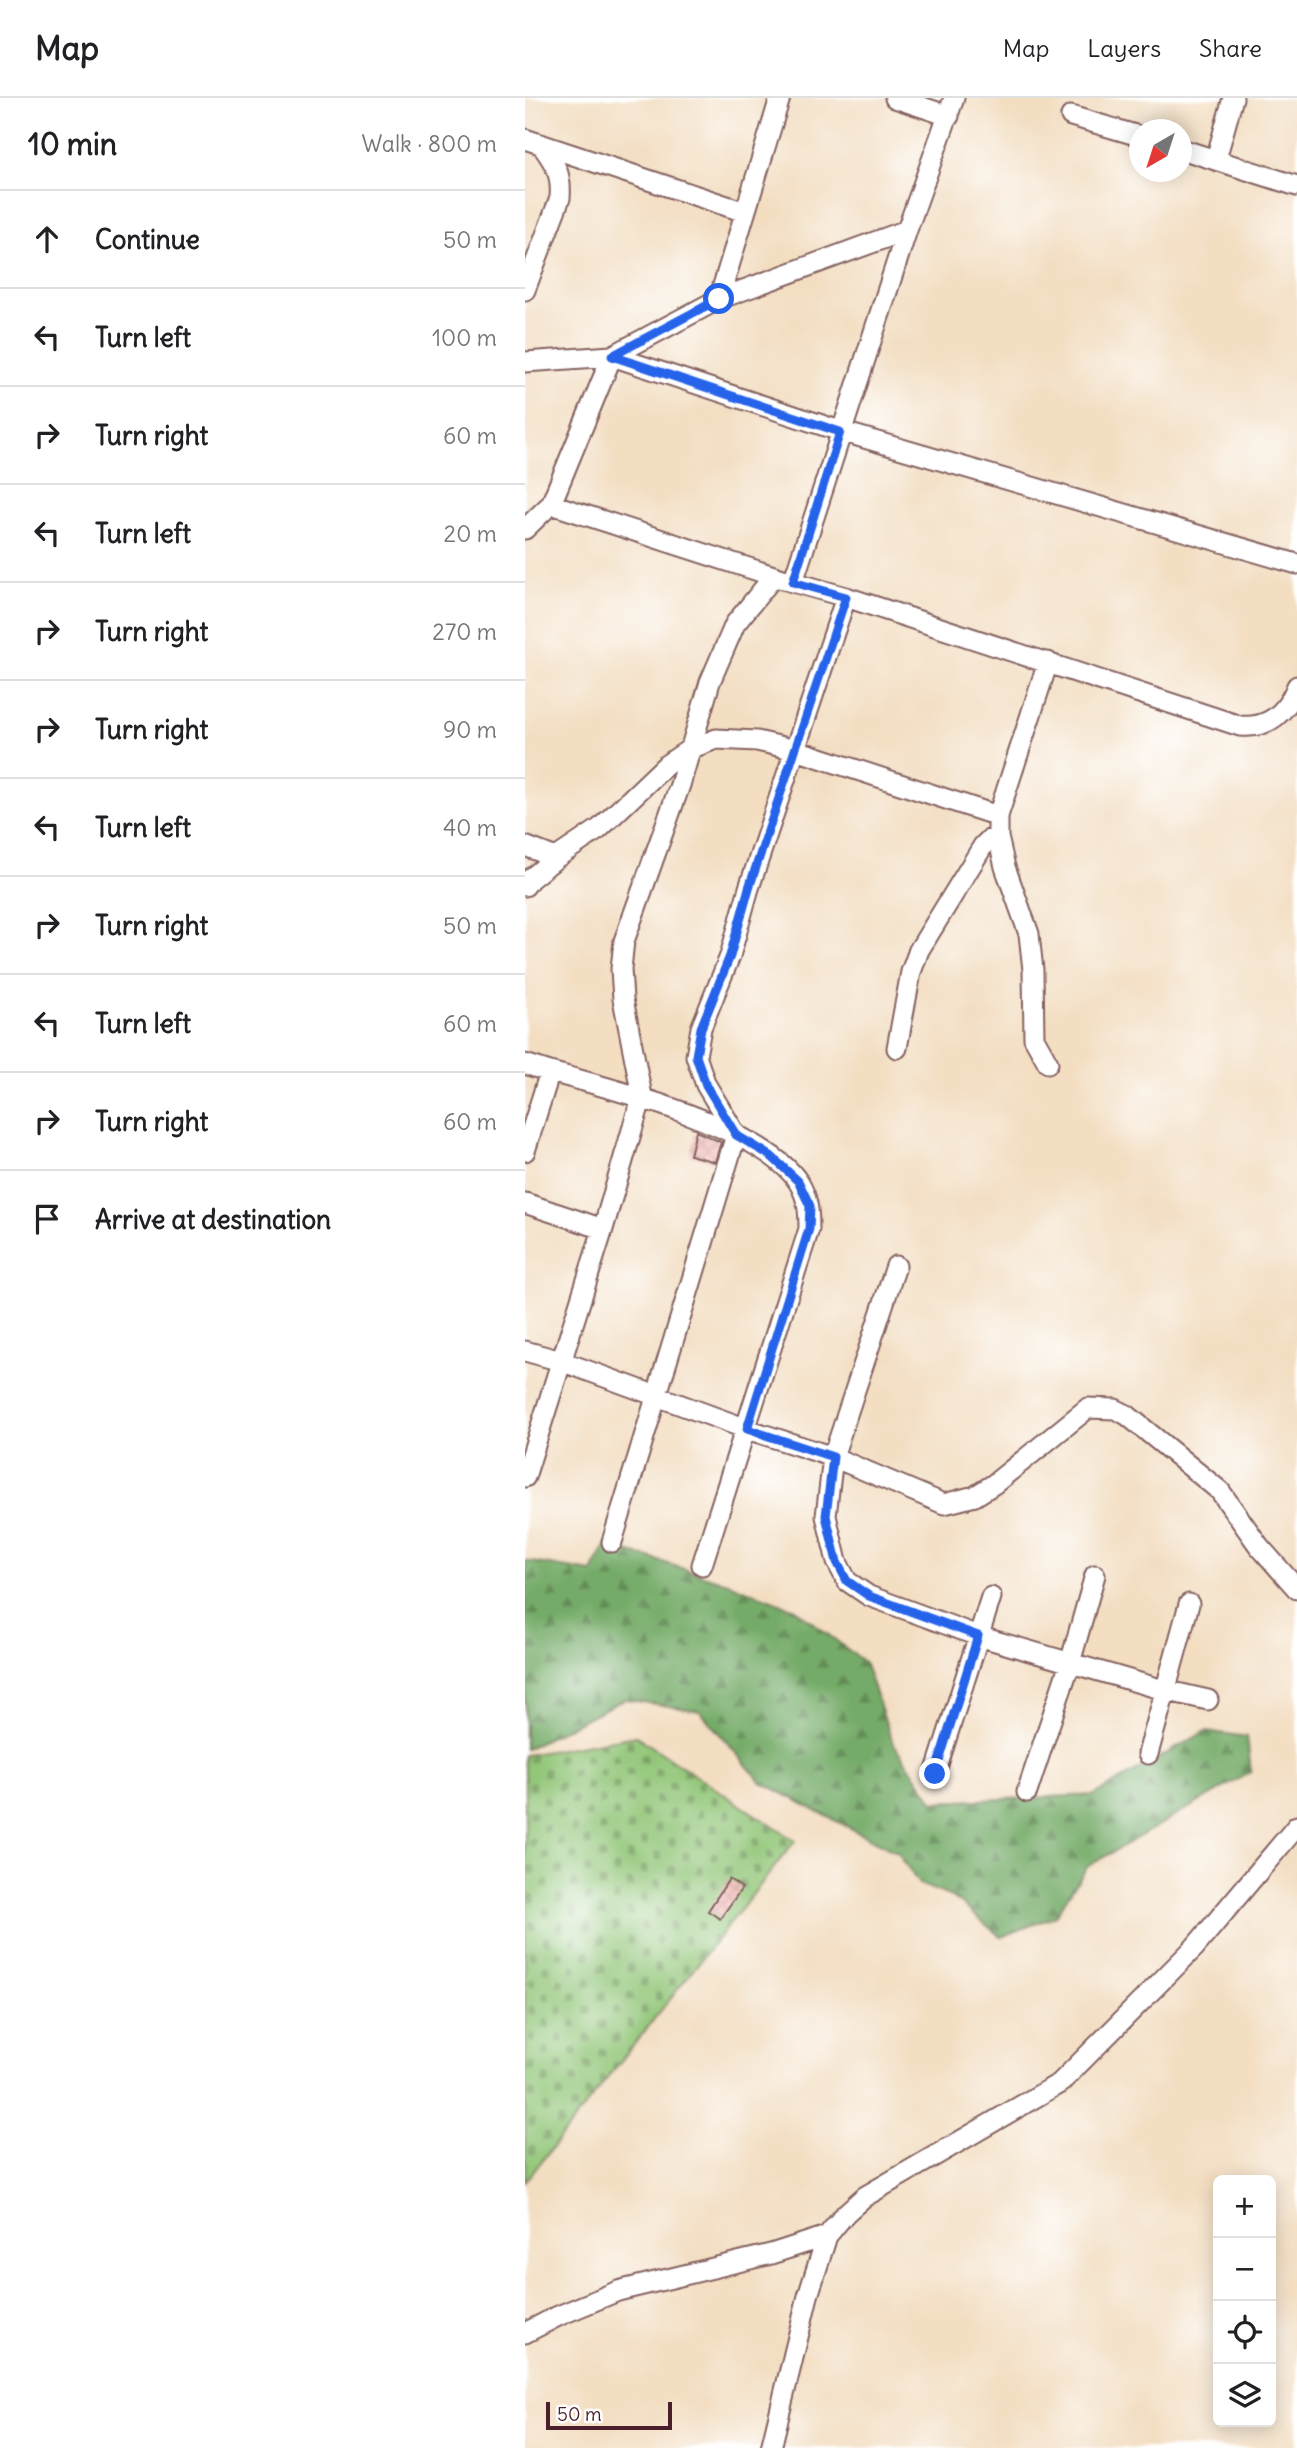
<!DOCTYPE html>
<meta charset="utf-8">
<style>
body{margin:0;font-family:Delius,sans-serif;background:#f6f6f6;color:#202124}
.controls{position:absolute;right:21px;bottom:21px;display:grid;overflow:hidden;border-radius:10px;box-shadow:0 4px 18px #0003}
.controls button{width:63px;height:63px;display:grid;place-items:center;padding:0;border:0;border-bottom:2px solid #e0e0e0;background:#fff;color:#202124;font:35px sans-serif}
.compass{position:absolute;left:604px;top:21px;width:63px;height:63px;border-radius:50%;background:#fff;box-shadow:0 4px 18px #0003;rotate:219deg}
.scale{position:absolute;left:21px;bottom:18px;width:126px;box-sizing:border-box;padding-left:7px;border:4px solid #4a1f2b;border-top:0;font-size:19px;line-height:24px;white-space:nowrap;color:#4a1f2b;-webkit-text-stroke:5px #fff;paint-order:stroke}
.stop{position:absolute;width:21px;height:21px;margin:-16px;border:5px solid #2563eb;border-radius:50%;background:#fff}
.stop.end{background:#2563eb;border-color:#fff;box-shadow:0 2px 7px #0008}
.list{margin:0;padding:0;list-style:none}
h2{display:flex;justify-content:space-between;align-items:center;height:91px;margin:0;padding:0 28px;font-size:30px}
h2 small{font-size:23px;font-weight:400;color:#757577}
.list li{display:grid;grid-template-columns:46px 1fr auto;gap:21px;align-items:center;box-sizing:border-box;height:98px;padding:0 28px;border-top:2px solid #e0e0e0}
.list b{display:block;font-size:26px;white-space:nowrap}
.list em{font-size:23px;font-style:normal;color:#757577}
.icon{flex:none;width:38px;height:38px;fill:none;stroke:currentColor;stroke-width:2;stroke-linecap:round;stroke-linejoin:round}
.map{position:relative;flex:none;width:772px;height:2350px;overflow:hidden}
header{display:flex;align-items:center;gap:42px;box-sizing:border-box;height:98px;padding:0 35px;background:#fff;border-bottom:2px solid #e0e0e0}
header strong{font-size:33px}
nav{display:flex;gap:38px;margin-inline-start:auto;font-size:24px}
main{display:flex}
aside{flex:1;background:#fff}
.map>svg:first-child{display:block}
</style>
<header>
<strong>Map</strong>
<nav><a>Map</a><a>Layers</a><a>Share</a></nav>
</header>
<main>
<aside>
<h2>10 min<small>Walk · 800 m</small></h2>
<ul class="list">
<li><svg class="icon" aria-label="ahead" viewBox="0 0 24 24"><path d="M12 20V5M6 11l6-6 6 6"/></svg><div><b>Continue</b></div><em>50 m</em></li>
<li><svg class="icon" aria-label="left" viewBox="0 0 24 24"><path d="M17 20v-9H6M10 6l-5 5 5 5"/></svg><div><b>Turn left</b></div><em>100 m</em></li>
<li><svg class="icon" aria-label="right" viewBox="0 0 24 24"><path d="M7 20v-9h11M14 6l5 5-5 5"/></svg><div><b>Turn right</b></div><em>60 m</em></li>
<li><svg class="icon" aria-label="left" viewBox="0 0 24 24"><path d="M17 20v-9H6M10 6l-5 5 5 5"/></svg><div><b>Turn left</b></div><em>20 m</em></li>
<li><svg class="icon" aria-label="right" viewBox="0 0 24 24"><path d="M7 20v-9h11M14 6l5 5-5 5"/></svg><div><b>Turn right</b></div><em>270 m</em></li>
<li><svg class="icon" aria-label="right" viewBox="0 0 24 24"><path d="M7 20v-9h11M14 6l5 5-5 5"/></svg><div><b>Turn right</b></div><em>90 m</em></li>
<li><svg class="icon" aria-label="left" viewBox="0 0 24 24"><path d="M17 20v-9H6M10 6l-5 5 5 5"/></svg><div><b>Turn left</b></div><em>40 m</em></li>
<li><svg class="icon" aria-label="right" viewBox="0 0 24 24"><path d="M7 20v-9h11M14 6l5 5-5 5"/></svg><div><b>Turn right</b></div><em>50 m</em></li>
<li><svg class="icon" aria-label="left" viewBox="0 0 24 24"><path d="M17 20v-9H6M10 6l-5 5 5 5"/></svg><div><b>Turn left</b></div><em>60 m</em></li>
<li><svg class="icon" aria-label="right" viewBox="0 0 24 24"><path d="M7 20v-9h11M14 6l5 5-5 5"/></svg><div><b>Turn right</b></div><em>60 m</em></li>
<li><svg class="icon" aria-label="arrive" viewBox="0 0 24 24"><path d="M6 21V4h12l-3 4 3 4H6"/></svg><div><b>Arrive at destination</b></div></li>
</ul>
</aside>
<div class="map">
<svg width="772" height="2350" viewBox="0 0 772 2350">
<defs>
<pattern id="forest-firs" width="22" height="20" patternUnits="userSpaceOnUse" patternTransform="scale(1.75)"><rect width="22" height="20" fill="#75ab68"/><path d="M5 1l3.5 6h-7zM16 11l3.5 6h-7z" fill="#628b56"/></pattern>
<pattern id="cemetery-stones" width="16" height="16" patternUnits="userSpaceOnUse" patternTransform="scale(1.75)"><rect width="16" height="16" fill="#92c678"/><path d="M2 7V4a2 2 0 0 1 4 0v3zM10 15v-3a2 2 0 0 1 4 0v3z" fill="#79a063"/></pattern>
<pattern id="building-cross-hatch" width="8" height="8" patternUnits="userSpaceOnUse" patternTransform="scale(1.75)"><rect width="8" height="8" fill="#efb2ae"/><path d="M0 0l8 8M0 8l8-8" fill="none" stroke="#ce9996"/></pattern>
</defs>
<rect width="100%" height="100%" fill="#fff"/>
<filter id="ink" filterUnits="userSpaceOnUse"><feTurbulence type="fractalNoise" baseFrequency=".0143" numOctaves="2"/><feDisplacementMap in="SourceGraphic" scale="14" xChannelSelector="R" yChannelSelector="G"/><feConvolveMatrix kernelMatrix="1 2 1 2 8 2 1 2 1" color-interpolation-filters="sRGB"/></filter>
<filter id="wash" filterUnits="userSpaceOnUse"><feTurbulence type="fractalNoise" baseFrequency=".00686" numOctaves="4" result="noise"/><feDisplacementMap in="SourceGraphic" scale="28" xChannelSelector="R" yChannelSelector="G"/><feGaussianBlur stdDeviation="1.57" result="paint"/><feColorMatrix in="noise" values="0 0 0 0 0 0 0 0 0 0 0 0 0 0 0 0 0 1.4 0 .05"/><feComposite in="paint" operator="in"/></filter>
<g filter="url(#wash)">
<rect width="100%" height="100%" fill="#f3dec2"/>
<path fill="url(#forest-firs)" stroke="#60654a" stroke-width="2" d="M81,1446L203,1485L270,1511L339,1564L368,1645L409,1704L569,1697L681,1633L722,1639L726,1674L562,1769L530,1818L476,1839L429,1800L394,1786L373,1755L236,1684L175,1613L99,1601L0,1651V1463L67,1474Z"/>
<path fill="url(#cemetery-stones)" stroke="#6e7252" stroke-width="2" d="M111,1638L270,1743L0,2084V1657Z"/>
<g id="blocks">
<path fill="url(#building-cross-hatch)" d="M171,1033L196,1044L190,1064L165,1057Z
M204,1781L217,1790L195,1821L183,1813Z"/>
</g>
</g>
<g filter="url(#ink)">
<use href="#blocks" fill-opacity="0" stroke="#856260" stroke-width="2"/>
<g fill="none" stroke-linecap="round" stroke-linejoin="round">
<g stroke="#856260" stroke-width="23">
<path id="street" d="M370,0L424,18
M546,18L614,38
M0,41L220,114
M656,51L772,88
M691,61L708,0
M0,192L35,100C37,75 30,66 16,46
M194,201L255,0
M0,264L87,258L194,201L382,132
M26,406L87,258L315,333L772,466
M0,431L26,406L261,482L321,499L715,628C743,631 762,614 772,588
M268,484L382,132L429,0
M0,748L31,760
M0,788L5,781L31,760L74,731L141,667L165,651L191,641L232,643L271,652L473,718
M372,950L386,874L394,852L458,748L464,742L473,739
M523,965L509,940L508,872L504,836L480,769L473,739V718L523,564
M0,966L25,974L0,1053
M25,974C86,990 240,1030 274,1085C283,1100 284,1114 284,1131L177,1467
M0,1105L78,1131
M371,1168L308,1359L301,1418L312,1464L322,1483L344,1498L453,1538L639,1592L683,1602
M0,1253L36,1263L222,1331L308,1359L419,1406L450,1398L469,1386L563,1310L590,1311L602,1317L695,1393L734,1448L772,1491
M0,1379L78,1131L117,998L98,901L96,871L99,843L155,687L185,584L210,526L249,478
M87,1444L211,1037L181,987L171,958L176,930L205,858L224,790L321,499
M623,1656L664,1506
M410,1676L466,1499
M502,1694L545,1565L570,1477
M0,2235L33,2218L93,2193L246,2156L302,2138
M246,2350L283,2198L302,2138L321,2115L339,2099L535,1985L669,1850L772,1728"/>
</g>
<use href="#street" stroke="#fff" stroke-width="19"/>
</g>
</g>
<g fill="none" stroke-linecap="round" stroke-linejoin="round" filter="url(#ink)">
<path stroke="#2563eb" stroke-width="9" d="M194,201L87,258L315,334L268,484L321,499L224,790L205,858L176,930L171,958L181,987L211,1037L246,1058L273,1083L285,1108L284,1131L222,1331L308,1359L301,1418L312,1464L322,1483L344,1498L453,1538L410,1676"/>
</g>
</svg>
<div class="controls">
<button>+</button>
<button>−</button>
<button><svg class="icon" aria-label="locate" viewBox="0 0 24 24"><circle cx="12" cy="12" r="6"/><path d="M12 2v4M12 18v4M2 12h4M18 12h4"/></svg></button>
<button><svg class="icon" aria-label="layers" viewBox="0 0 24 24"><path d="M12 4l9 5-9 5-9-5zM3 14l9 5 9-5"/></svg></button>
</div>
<svg class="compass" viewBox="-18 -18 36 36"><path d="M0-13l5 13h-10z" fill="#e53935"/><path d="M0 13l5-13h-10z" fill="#757577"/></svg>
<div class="scale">50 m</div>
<div class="stop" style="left:194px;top:201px"></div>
<div class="stop end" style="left:410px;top:1676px"></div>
</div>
</main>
